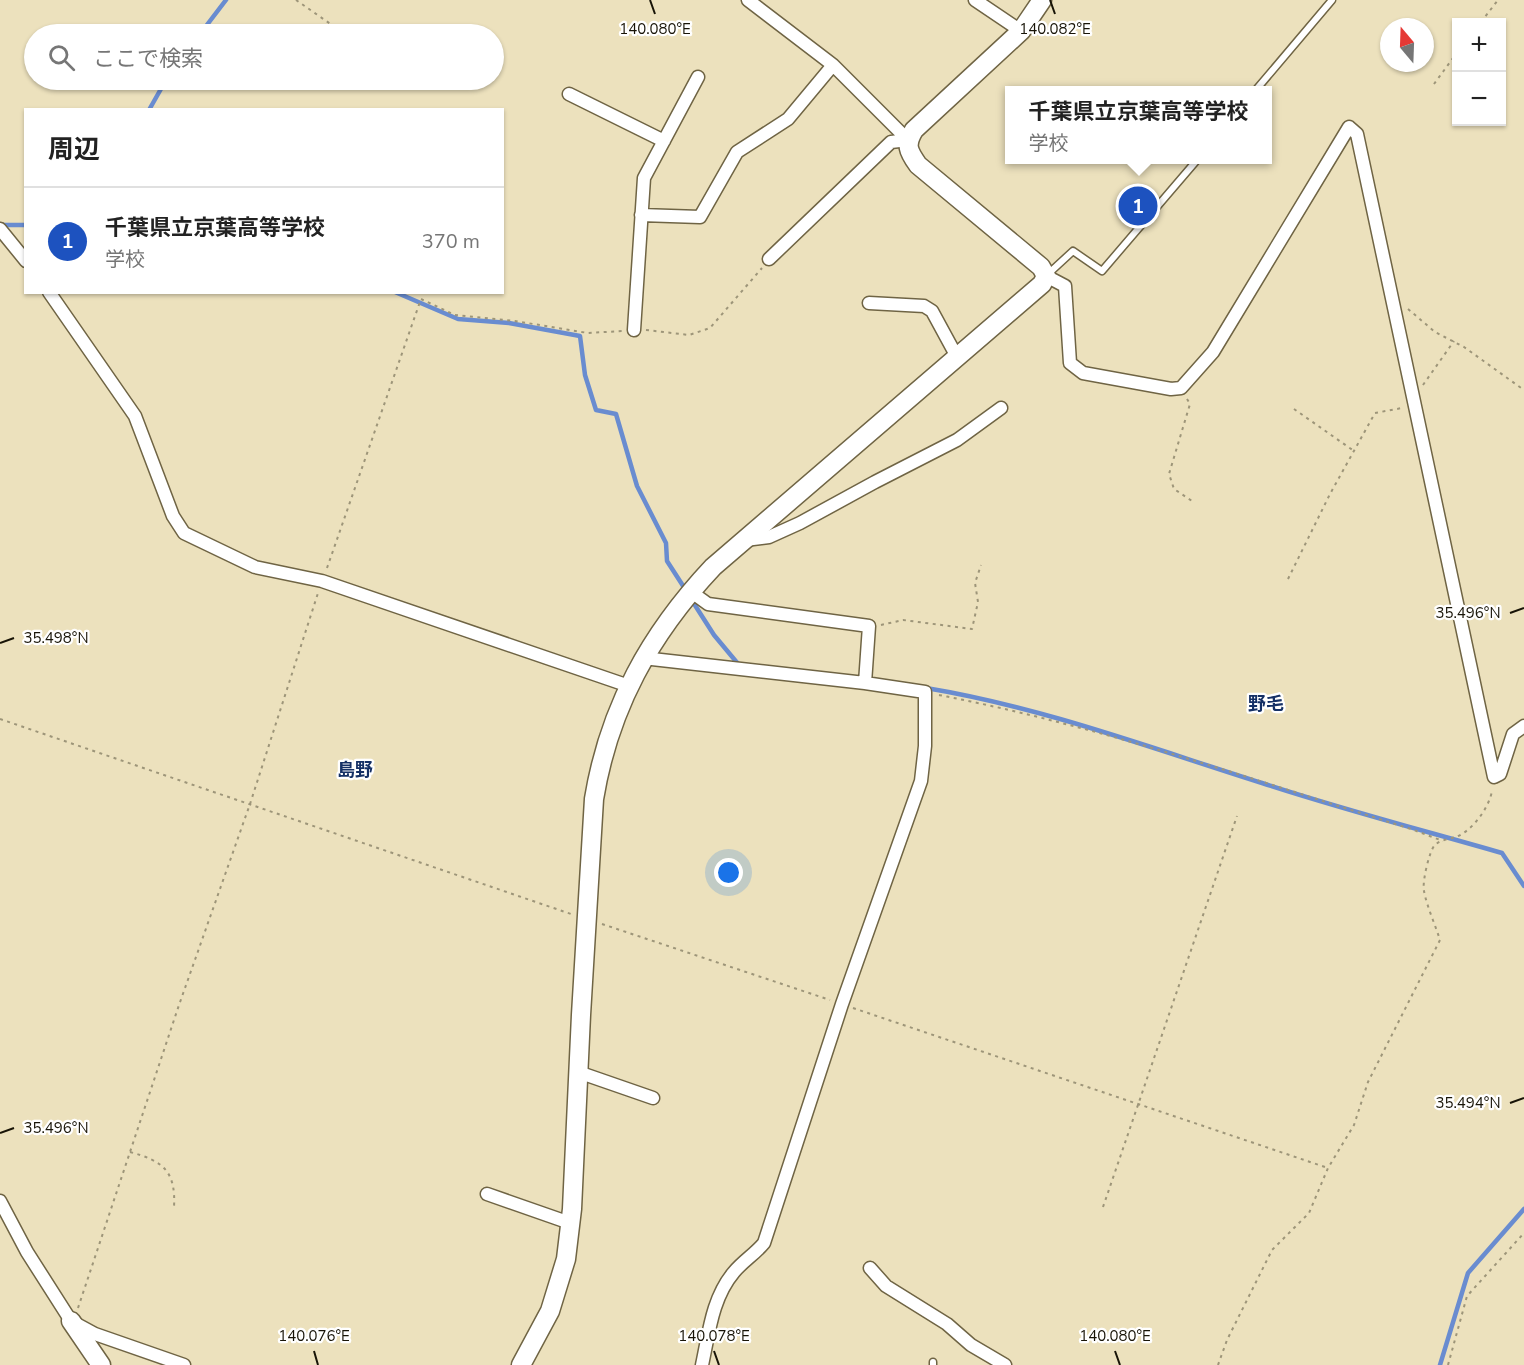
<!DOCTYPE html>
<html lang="ja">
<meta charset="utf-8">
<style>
body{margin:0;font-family:"Nunito Sans","Noto Sans JP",sans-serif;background:#f2f2f2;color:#222}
.controls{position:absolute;right:18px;top:18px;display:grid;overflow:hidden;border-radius:0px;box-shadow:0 2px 4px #0004}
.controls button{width:54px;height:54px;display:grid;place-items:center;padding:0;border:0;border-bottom:2px solid #e0e0e0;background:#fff;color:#222;font:30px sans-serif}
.compass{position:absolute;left:1380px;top:18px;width:54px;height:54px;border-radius:50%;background:#fff;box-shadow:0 2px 4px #0004;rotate:341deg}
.you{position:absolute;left:729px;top:873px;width:21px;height:21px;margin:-15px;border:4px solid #fff;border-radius:50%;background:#1a73e8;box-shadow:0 0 0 9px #1a73e833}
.badge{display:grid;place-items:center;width:39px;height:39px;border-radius:50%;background:#1d52bf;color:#fff;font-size:20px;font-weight:700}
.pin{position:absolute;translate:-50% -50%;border:3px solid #fff;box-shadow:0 2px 6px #0006}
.popup{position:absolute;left:1005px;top:86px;width:267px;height:78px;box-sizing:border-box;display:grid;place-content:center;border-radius:0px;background:#fff;filter:drop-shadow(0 2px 4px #0005);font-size:20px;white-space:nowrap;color:#767676}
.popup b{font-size:22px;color:#222}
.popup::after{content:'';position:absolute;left:50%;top:100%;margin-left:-12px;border:12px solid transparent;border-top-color:#fff}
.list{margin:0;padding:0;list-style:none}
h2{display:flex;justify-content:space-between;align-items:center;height:78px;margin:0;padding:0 24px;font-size:26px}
h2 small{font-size:20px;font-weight:400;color:#767676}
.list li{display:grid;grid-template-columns:39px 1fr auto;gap:18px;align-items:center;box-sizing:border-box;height:108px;padding:0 24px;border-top:2px solid #e0e0e0}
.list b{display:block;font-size:22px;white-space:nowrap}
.list p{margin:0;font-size:20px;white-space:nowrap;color:#767676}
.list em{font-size:20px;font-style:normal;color:#767676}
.icon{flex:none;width:33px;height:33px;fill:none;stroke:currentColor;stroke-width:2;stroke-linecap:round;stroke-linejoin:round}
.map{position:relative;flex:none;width:1524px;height:1365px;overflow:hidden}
.search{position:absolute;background:#fff;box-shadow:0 2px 4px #0004;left:24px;top:24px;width:480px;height:66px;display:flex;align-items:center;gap:15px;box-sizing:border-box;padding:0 21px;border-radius:33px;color:#767676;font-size:22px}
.panel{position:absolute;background:#fff;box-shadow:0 2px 4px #0004;left:24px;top:108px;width:480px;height:186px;border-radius:0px}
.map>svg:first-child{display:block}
</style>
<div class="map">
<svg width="1524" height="1365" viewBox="0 0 1524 1365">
<rect width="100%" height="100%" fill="#ece1bd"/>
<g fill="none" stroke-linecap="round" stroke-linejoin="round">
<path stroke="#698cd0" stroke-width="4.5" d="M200,34L226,0
M149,110L166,80
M0,225H26
M395,292L458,319L509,323L580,336L585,375L596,410L616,414L637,486L666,543L667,561L687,592
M691,599L714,635L739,665
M926,688C1041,707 1151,748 1262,783C1341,809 1422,830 1502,853L1524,886
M1440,1365L1468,1273L1524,1209"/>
<g stroke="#6f6444" stroke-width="9">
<path id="lane" d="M1255,91L1332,0
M1048,274L1073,251L1102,271L1197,160
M933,1365V1362"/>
</g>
<g stroke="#6f6444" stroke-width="15">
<path id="street" d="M748,0L833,65L908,140
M975,0L1021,31
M569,94L664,141
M641,215L700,217L737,152L788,119L833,65
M0,229L26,261
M769,259L891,142L908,140
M1046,276L1065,286L1070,363L1083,373L1171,389L1181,388L1213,352L1349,127L1357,134L1494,777L1500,774L1513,734L1524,726
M49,292L135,416L173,516L184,533L255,567L322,581L629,686
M869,303L924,306L932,311L957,357
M634,330L644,178L698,77
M745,540L769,537L800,523L875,482L957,440L1001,408
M690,591L708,604L869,626L865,683
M643,658L865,683L925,692V746L921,781L842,1004L764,1243C755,1254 743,1261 734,1272C712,1298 709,1333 702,1365
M578,1072L653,1098
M487,1194L570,1223
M0,1201L27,1252L71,1321L95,1334L184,1365
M870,1268L886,1286L947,1324L971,1345L1005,1365"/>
</g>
<g stroke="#6f6444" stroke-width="21">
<path id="secondary" d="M71,1321L101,1365
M521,1365L550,1311L566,1259L572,1209L581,1015L594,799C609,708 650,634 713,567L1042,284L1046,276L1041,267L918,165C908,151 905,145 914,130L1021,31L1042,0"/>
</g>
<path stroke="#9d9579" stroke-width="2" stroke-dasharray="3 4.5" stroke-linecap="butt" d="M296,0L345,34
M1481,22L1498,0
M1434,84L1456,54
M1408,309L1435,332L1464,347L1524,390
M646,330L689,335L710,328L762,268
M1423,385L1454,341
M1187,399L1190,404L1169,474L1174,489L1192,501
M1294,409L1354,451
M327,568L421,299L455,315L515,321L588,333L623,331
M1288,579L1330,494L1375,413L1402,408
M881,625L903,620L972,629L978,602L975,583L981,565
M939,695C1099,726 1255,780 1411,829L1443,841
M0,719L571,914
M602,924L830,1000
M853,1008L1328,1168
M130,1152C163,1161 176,1171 174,1207
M1103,1207L1237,816
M78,1308L179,1005L250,804L318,593
M1218,1365L1227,1340L1272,1250L1309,1213L1328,1168L1354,1125L1368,1082L1440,940C1435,924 1427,907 1424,891C1422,882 1429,853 1434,846C1439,840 1449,839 1456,837C1472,831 1489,808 1492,791
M1448,1365L1467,1296L1524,1233"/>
<use href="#lane" stroke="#fff" stroke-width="6"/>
<use href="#street" stroke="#fff" stroke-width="12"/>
<use href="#secondary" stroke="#fff" stroke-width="18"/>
</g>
<path fill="none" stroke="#181407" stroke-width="2" d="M650,0L655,14M1050,0L1055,14M1510,613L1524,608M0,643L14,638M1510,1103L1524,1098M0,1133L14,1128M314,1351L318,1365M714,1351L719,1365M1115,1351L1120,1365"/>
<g text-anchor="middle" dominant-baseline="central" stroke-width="4.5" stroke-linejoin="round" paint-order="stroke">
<g font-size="18" font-weight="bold" fill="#153065" stroke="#fff">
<text x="1266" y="704">野毛</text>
<text x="355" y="770">島野</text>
</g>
</g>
<g font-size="15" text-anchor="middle" fill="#181407" stroke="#fff" stroke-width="4.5" stroke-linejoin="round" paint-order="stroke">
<text x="1055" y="34">140.082°E</text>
<text x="655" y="34">140.080°E</text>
<text x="1468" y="618">35.496°N</text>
<text x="56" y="643">35.498°N</text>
<text x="1468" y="1108">35.494°N</text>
<text x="56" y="1133">35.496°N</text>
<text x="314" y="1341">140.076°E</text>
<text x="714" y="1341">140.078°E</text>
<text x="1115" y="1341">140.080°E</text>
</g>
</svg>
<div class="controls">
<button>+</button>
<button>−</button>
</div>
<svg class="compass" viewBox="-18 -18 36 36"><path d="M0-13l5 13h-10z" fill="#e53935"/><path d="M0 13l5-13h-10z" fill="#767676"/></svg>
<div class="you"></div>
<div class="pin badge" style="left:1138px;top:206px">1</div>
<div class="popup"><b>千葉県立京葉高等学校</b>学校</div>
<div class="search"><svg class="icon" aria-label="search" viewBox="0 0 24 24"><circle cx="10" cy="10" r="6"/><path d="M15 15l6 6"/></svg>ここで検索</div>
<section class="panel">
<h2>周辺<small></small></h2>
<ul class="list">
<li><span class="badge">1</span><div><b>千葉県立京葉高等学校</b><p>学校</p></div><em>370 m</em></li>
</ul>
</section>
</div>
